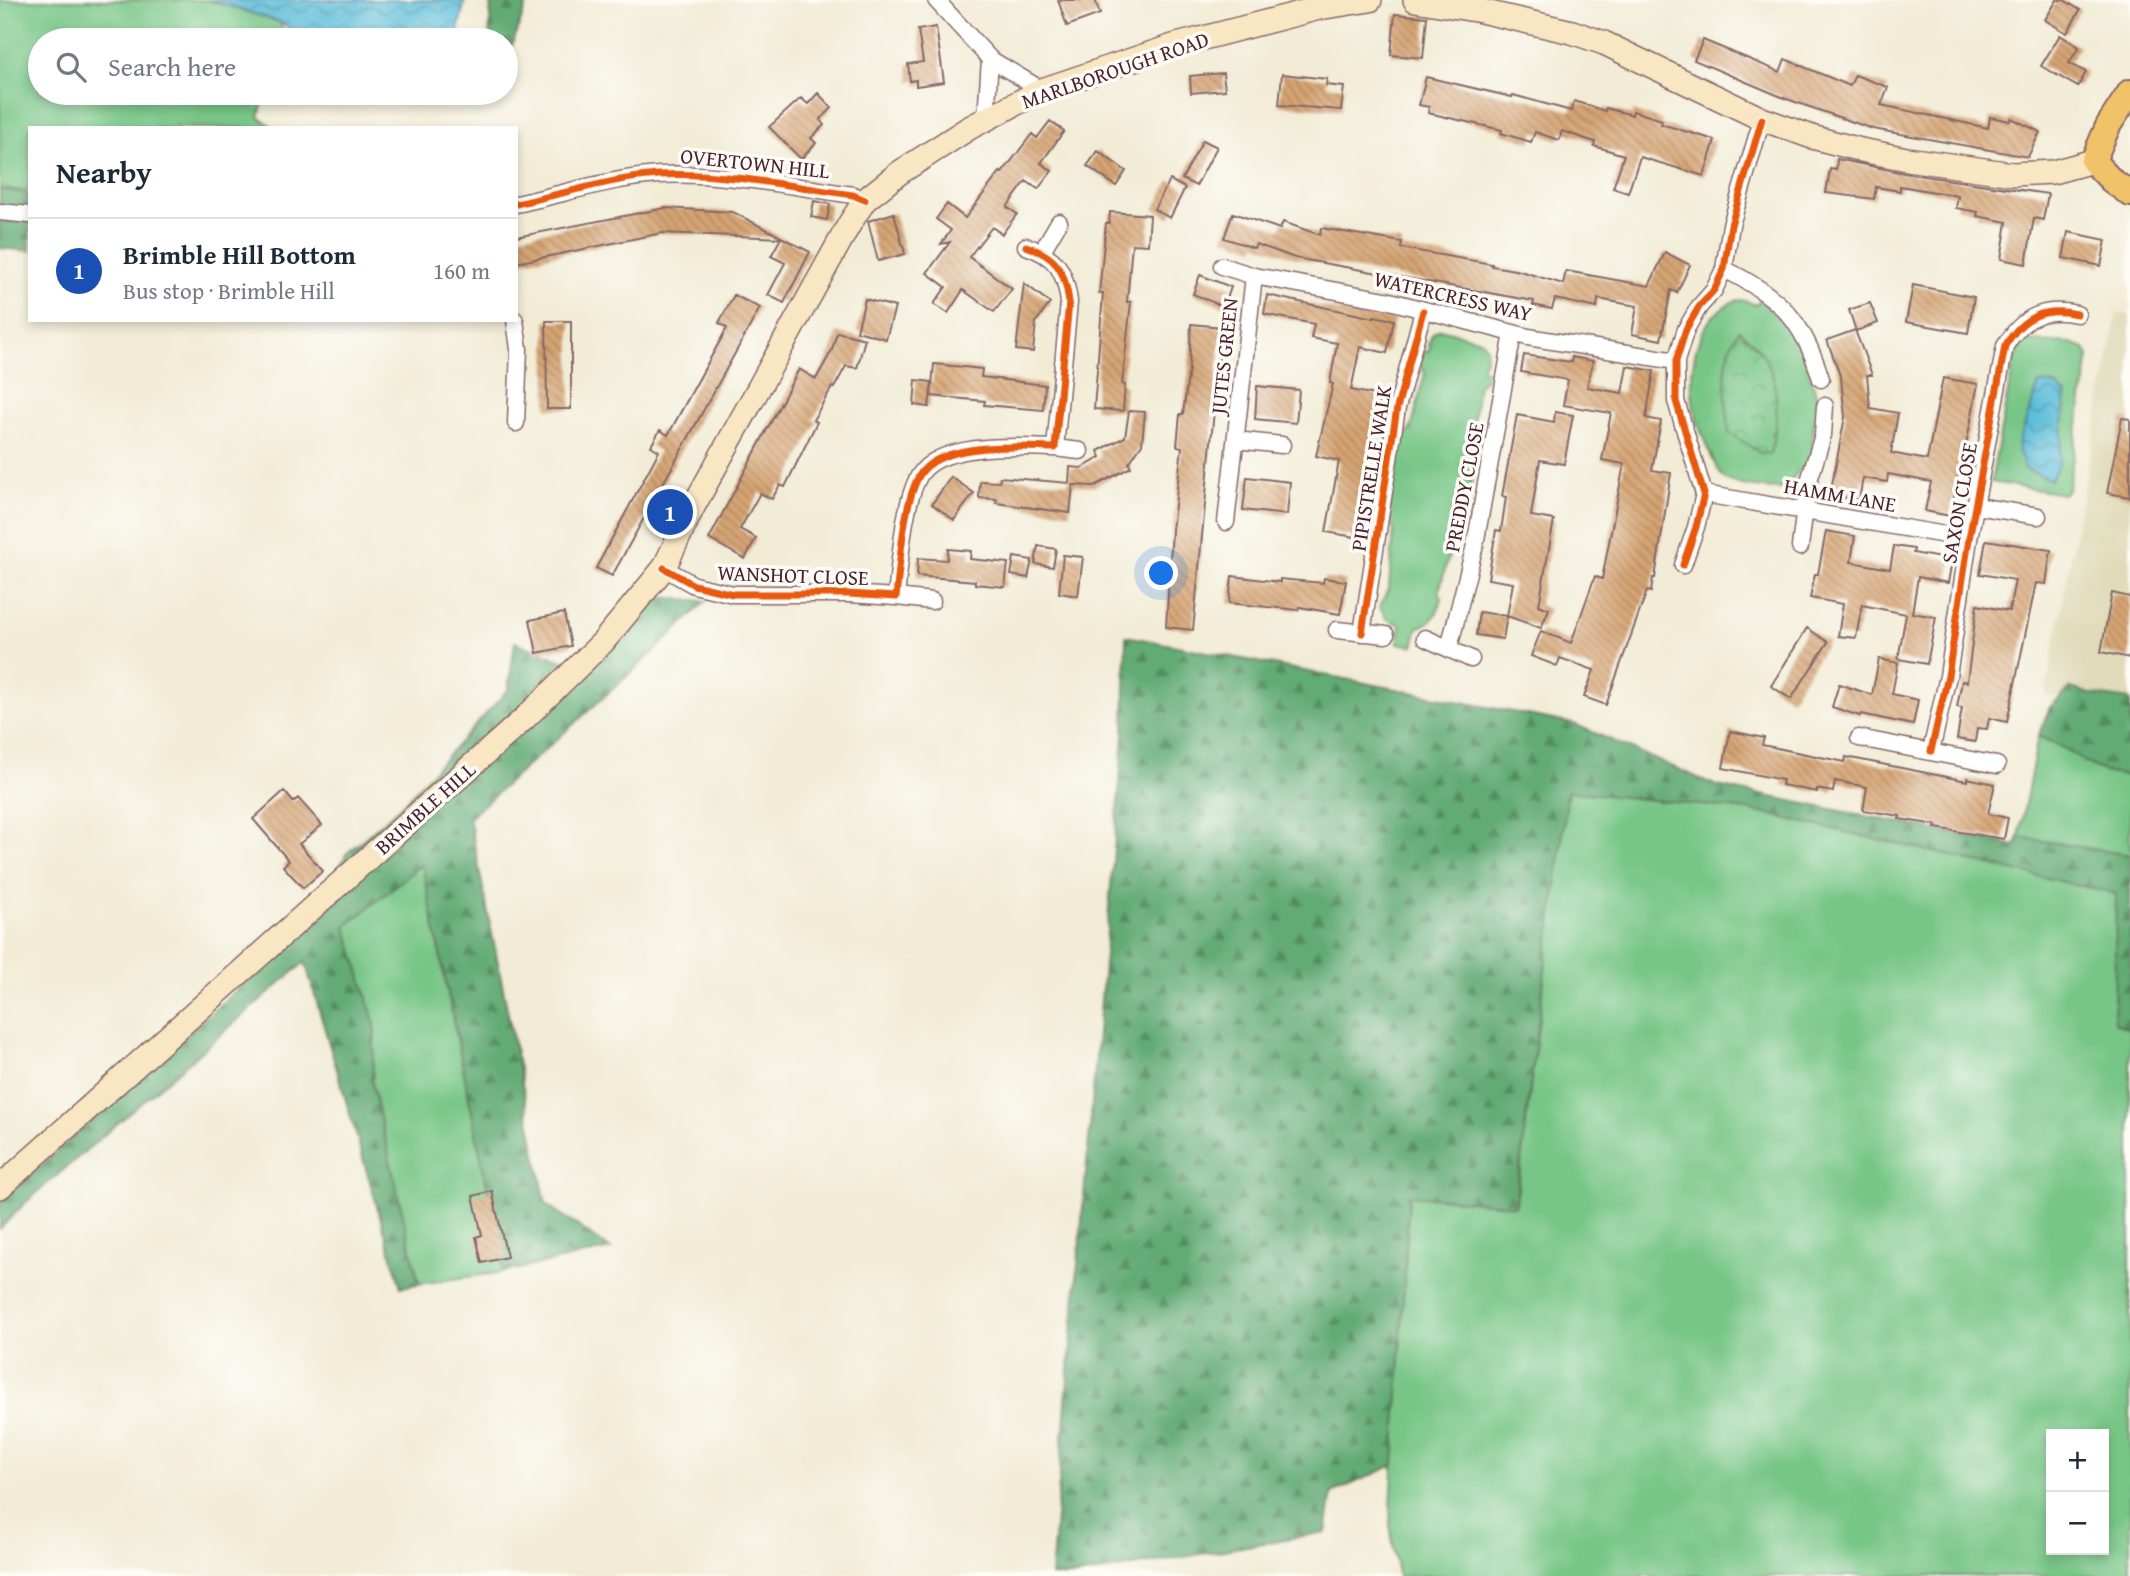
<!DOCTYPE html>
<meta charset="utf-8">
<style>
body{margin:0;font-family:"Gentium Book Plus",serif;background:#f6f6f7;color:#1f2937}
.controls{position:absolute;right:21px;bottom:21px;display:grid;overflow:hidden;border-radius:0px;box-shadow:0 4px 10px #0003}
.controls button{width:63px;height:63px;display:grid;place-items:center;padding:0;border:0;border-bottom:2px solid #e0e1e3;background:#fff;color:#1f2937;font:35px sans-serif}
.you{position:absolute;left:1162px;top:574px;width:24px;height:24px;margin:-18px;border:5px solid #fff;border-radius:50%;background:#1a73e8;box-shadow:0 0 0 10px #1a73e833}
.badge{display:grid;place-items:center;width:46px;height:46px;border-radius:50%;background:#0f766e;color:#fff;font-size:23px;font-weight:700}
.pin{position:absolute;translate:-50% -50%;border:4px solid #fff;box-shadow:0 2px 7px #0006}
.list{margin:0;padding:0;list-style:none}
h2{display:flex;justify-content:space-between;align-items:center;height:91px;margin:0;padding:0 28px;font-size:30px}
h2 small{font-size:23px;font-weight:400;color:#747a83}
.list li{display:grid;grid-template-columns:46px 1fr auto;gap:21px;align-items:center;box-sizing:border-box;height:105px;padding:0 28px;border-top:2px solid #e0e1e3}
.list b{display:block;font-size:26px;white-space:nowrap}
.list p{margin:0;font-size:23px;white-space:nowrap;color:#747a83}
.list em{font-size:23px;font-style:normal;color:#747a83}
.icon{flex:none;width:38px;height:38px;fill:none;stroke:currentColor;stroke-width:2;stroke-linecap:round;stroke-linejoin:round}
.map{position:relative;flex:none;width:2130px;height:1576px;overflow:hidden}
.search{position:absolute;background:#fff;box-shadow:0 4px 10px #0003;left:28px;top:28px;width:490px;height:77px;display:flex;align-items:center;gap:18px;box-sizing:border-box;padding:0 24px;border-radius:38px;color:#747a83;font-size:26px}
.panel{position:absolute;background:#fff;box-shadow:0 4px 10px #0003;left:28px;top:126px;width:490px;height:196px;border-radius:0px}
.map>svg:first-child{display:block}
</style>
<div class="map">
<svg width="2130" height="1576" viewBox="0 0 2130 1576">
<defs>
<pattern id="forest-firs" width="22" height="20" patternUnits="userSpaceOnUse" patternTransform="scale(1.75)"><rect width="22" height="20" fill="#62ab74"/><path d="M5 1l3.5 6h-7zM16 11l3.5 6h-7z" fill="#538b5f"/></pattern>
<pattern id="park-crowns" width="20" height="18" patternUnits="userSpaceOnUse" patternTransform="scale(1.75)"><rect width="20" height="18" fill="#78c687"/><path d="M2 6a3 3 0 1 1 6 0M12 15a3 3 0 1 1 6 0" fill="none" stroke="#64a06f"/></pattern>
<pattern id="water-waves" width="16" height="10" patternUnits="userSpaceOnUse" patternTransform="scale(1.75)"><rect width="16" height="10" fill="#5abdd9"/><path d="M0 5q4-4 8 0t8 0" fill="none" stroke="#4c99b0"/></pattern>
<pattern id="building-back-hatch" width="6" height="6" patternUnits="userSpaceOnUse" patternTransform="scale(1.75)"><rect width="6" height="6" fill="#d6a473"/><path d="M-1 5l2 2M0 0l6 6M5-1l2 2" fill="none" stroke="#b0855f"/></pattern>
</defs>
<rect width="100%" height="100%" fill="#fdfcf7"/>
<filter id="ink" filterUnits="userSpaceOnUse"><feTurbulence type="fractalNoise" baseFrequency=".0143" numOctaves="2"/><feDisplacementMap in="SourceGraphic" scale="14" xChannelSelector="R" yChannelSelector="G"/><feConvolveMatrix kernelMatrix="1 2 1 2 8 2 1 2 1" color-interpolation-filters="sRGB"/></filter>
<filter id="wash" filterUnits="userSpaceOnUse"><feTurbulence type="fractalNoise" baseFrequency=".00686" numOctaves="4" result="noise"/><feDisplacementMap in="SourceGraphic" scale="28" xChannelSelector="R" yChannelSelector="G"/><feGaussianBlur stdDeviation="1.57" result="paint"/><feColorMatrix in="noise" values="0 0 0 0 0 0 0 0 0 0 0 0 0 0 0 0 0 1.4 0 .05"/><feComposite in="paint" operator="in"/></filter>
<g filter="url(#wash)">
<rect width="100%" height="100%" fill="#f2ecd6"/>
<path fill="#e0dcbb" d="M2117,313L2130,315V712L2045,695Z"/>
<path fill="#78c687" stroke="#617259" stroke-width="2" fill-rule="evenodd" d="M0,0H209L280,22L285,40H40V93H265L259,117L274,128H30V191L0,189Z
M1760,299L1790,328L1808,365L1818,401L1813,425L1812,450L1807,467L1798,471L1786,489C1770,489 1735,487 1723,477C1717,472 1714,461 1710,453C1704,440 1697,423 1694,408C1688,375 1694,330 1721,309C1727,304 1733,300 1741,300C1746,301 1752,303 1756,305Z
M1440,329L1481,340L1486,347V361L1483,362L1482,370L1487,371L1486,378L1478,386L1471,443L1477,452L1462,529L1455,534L1439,591L1442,598C1438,612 1433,624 1418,627L1413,646L1398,643L1401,625L1387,619L1380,607L1389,587L1394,530L1386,518L1402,437L1411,430L1425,373L1419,363L1422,351L1428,352L1431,345L1428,344L1433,333Z
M2029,341L2072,343L2085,349L2089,356L2068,489L2063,494L1991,482L2015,355L2021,345Z
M2038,736L2068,750L2086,763L2108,773L2130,776V855L2019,837Z
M1567,791L1749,810L2117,894L2114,1022L2130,1030V1576H1398L1390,1524L1409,1194L1516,1205ZM2051,1434H2104V1550H2051Z
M422,863L504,1272L419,1284L372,1083L375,1025L346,926Z"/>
<path fill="url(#forest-firs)" stroke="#566550" stroke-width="2" d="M491,0H528L506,62V40H489Z
M0,189L30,194V251L0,248Z
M660,597L706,601L654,652L469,818L546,1204L611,1249L504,1272L422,864L346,926L375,1025L372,1083L419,1284L401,1287L305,962L25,1203L0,1229V1203L314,920L346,854L401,806L508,690L515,642L587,671Z
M1126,636L1574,724L1717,786L2016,846L2019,837L2130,855V1030L2114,1022L2116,894L1749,810L1568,791L1515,1206L1409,1195L1394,1465L1332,1493L1326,1532L1076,1576H1051L1124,735Z
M2071,688L2090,694L2130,700V776L2108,773L2086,763L2068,750L2038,736L2050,707Z"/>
<path fill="url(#park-crowns)" stroke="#617259" stroke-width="2" d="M1739,330C1747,338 1759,347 1765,358C1781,386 1778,424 1770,454L1761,453L1729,433C1727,398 1718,360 1739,330Z"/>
<path fill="url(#water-waves)" stroke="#526e82" stroke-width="2" d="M209,0H465L456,40H305L280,22Z
M2046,383L2056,386L2066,395L2059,463L2051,480L2025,469L2018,448L2020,438L2039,384Z"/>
<g id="blocks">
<path fill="url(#building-back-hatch)" d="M1058,0H1095L1100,14L1067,26Z
M2057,0H2064L2080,10L2067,33L2045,20Z
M1395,14L1427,17L1423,58L1391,55Z
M936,27L944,82L916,86V80L910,81L908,64L923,62L918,30Z
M2060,35L2079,47L2069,63L2086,72L2078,87L2041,66Z
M1703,40L1780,72L1785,59L1850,86L1855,75L1888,87L1881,105L1988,128L1990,117L2010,121L2011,118L2040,132L2028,157L1873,129L1784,98L1694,60Z
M1223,73L1225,90L1191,93L1190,76Z
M1282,74L1327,79L1326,85L1344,87L1341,110L1279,105Z
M1426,77L1512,97L1513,95L1571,111L1574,101L1605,111L1606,108L1632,115L1633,111L1662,120L1661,124L1715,140L1704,176L1640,157L1628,193L1613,188L1624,155L1594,146L1595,142L1562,131L1559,140L1535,132L1531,142L1501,133L1502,130L1428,113L1429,107L1419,105Z
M818,93L832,108L820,120L824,125L811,138L816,143L801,159L769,127L801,98L808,104Z
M1050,121L1064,131L1041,163L1052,171L1038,189L1026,181L1007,207L1017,214L1002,234L992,227L969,257L1012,289L994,312L963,290L948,313L934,304L946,287L927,273L950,242L941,244L951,230L936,219L947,204L965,218L1000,172L1002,173L1032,134L1037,138Z
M1203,140L1217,147L1196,186L1182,179Z
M1098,151L1126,171L1116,186L1087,166Z
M1837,159L1904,173L2048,194L2043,220L2034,218L2026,264L2001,259L2007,222L1977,216L1978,212L1956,208L1958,196L1900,186V191L1876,187L1874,199L1826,193L1830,169L1836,170Z
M1170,180L1185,188L1170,218L1154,209Z
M814,201L830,204L827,220L811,217Z
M665,208L733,212L810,252L784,303L768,295L785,263L771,256L781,238L662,233L516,263V237Z
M1110,212L1150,215L1148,245L1132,244L1127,302H1131L1122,384L1125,385L1123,411L1094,409L1103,293H1099L1106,223H1109Z
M894,213L905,254L878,261L868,221Z
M1233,213L1280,229L1283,222L1320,235L1321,228L1402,242L1401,248L1492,264V266L1520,271L1563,284L1566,271L1649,286L1665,252L1690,265L1677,293L1671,290L1661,340L1632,334L1637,306L1598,299L1597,308L1555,299L1552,309L1533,305L1534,301L1295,258L1256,244L1254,248L1224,238Z
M2068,232L2106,240L2101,266L2063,258Z
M1200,275L1231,287L1224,307L1193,294Z
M1024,283L1050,303L1036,322L1033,352L1016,350Z
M1913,285L1974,297L1968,333L1906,322Z
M734,295L760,308L612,576L596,568L659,451L651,446L660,430L668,435L727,328L719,323Z
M1267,295L1374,318V316L1394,320L1387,353L1360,347L1351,390L1380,396L1355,537L1326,532L1339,461L1316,456L1333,384L1330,383L1337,343L1311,338L1314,324L1264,314Z
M865,299L895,307L886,339L857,331Z
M1870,303L1878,323L1856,331L1849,310Z
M546,321H571V409H547Z
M1191,324L1222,327L1193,630L1166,627L1172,530L1182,447L1177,446L1180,414H1183L1189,369Z
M1855,330L1872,375H1867L1870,408L1898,413L1891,453L1927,460L1943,378L1978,384L1962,466H1960L1950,516L1925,511L1931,482L1888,474L1887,482L1863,478L1859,500L1830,495L1845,417L1841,378L1827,340Z
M837,332L865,339L857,368L846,366L834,388L832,387L813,420L817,422L785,487L780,485L772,499L760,493L740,529L756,538L745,559L709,539L799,369L816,379L832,350Z
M1524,355L1571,362L1572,357L1593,361L1587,387L1622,393L1627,366L1654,371L1646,418L1661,421L1652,470L1671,473L1655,578H1653L1651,592L1647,591L1606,705L1584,697L1594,670L1560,658L1557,666L1531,656L1541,631L1571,643L1595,576L1602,579L1624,464L1602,460L1611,413L1563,405L1568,380L1521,372Z
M934,364L982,369L981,377L1045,385L1043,410L984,405L985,401L931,396Z
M916,380L932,382L929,407L914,405Z
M1257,386L1299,390L1296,423L1255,419Z
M1129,411L1145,412L1142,444L1129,463L1131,467L1095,486L1073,485L1070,513L996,503L997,499L979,498L980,481L999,482L1000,477L1069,483L1070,467L1082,468L1101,457L1098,451L1125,437Z
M1555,412L1573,415L1564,464L1540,460L1531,516L1554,520L1539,605L1549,609L1541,628L1507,616L1513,583L1488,579L1496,530L1501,531L1506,497L1502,496L1517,415L1554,422Z
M2122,418L2130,419V497L2107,493Z
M951,477L974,493L954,520L932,504Z
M1247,477L1290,482L1287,515L1243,510Z
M1826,531L1855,536L1851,562L1890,569L1894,546L1914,549L1913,553L1952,560L1948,583L1918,577L1912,613L1936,617L1927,664L1898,659L1906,614L1862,605L1856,638L1838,636L1843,604L1810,598L1815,574H1818Z
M1986,540L2051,550L2046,584L2036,583L2007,722L1989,718L1987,729L1977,728L1975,742L1957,739L1962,708L1957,707L1962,681L1967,682L1977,605L2009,611L2015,580L1980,574Z
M1038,546L1056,549L1053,567L1035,564Z
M948,549L971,551L970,559L1008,563L1005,587L975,584V581L917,576L918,558L947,560Z
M1063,555L1083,557L1078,596L1059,593Z
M1014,557L1032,560L1028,578L1011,575Z
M1232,576L1280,582V579L1323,583L1324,578L1346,581L1340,614L1299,607L1298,610L1229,603Z
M2112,593L2130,597V658L2101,652Z
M1479,612L1507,616L1503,639L1476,635Z
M564,613L571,646L537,653L530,620Z
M1807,628L1828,642L1791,699L1771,686Z
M1879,659L1898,663L1892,694L1918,700L1913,725L1861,714L1860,716L1832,707L1839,684L1872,695Z
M1730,731L1764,738L1762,745L1845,762L1846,757L1967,781V778L1995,784L1988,814L2008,818L2004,839L1935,828L1936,825L1899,819L1900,816L1863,810L1867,787L1835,781L1833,792L1817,789V792L1782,785L1783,780L1723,768Z
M284,791L293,802L298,798L322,825L299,844L323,871L303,888L283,866L289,861L253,819Z
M492,1191L507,1257L482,1263L476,1237L482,1235L473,1196Z"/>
</g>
</g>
<g filter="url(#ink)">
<use href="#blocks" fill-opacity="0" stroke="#856767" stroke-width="2"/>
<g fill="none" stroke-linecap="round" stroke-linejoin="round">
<g stroke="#856767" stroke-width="19">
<path id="street" d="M936,0L990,59L986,119
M990,59L1042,90
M516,204C564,194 611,178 659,175C723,172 790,186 853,195L865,200
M0,212L30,215
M1042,251L1059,222
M1222,266L1254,276L1386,300L1528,337L1676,361
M1724,269C1779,296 1803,319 1821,379
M515,320L519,349L516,423
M1236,440L1282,445
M1055,448L1080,451
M1704,494L1969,539
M1976,506L2038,516
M1226,522L1254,276
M1800,547L1808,484L1823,435L1825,406
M1683,565L1696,527L1704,494L1676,401V361L1686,329L1699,307L1714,290L1724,269L1731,225L1762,119
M664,568L694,585L733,594H849L896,597C900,564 903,504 919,476C939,441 1020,447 1055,448L1069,302C1065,270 1056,256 1026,246
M896,597L932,601
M1337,630L1386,635
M1362,633L1397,408L1423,311
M1425,638L1471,659
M1449,648L1475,545L1513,333
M1859,738L1997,765
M1931,751L1948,676L1969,539L2005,346C2023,316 2044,307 2077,314"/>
</g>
<g stroke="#856767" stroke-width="26">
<path id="secondary" d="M1415,0L1481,11L1572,32L1604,43L1762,119L1812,137L1861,150L1907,159L2013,174L2053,172L2093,161
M0,1187L525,718L603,642L664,568L693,507L850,223L865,200L899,173L969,128L1042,90L1173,46L1319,8L1370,0"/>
</g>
<g stroke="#856767" stroke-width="28">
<path id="primary" d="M2130,92L2108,126L2093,161L2111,180L2130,194"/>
</g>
<use href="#street" stroke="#fff" stroke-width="16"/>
<use href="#secondary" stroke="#f9e7c3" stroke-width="23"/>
<use href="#primary" stroke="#f0c369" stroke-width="24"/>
<g stroke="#fdfcf7" stroke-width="11">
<path id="cycleway" d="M516,204C564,194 611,178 659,175C723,172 790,186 853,195L865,200
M1683,565L1696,527L1704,494L1676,401V361L1686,329L1699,307L1714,290L1724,269L1731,225L1762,119
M664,568L694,585L733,594H849L896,597C900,564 903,504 919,476C939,441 1020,447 1055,448L1069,302C1065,270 1056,256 1026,246
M1362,633L1397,408L1423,311
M1931,751L1948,676L1969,539L2005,346C2023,316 2044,307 2077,314"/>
</g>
<use href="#cycleway" stroke="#e8590c" stroke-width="7"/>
</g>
</g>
<g text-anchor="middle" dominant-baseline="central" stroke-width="7" stroke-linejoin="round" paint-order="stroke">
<g font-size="21" fill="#4a1f2b" stroke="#fdfcf7">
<text transform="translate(1115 70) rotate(-19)">MARLBOROUGH ROAD</text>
<text transform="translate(755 163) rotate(6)">OVERTOWN HILL</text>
<text transform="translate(1453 296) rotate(13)">WATERCRESS WAY</text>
<text transform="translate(1224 356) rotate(-84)">JUTES GREEN</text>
<text transform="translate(1371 468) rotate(-81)">PIPISTRELLE WALK</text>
<text transform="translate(1464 487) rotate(-79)">PREDDY CLOSE</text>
<text transform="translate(1840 495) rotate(10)">HAMM LANE</text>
<text transform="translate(1959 503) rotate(-80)">SAXON CLOSE</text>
<text transform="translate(793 575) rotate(2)">WANSHOT CLOSE</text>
<text transform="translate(425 808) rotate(-42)">BRIMBLE HILL</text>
</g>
</g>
</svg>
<div class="controls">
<button>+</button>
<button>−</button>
</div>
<div class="you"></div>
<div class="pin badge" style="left:670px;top:512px;background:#1a4fb4">1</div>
<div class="search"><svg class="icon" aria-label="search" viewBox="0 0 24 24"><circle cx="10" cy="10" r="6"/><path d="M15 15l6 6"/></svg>Search here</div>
<section class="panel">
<h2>Nearby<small></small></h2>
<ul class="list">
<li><span class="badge" style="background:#1a4fb4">1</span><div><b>Brimble Hill Bottom</b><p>Bus stop · Brimble Hill</p></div><em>160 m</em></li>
</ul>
</section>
</div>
